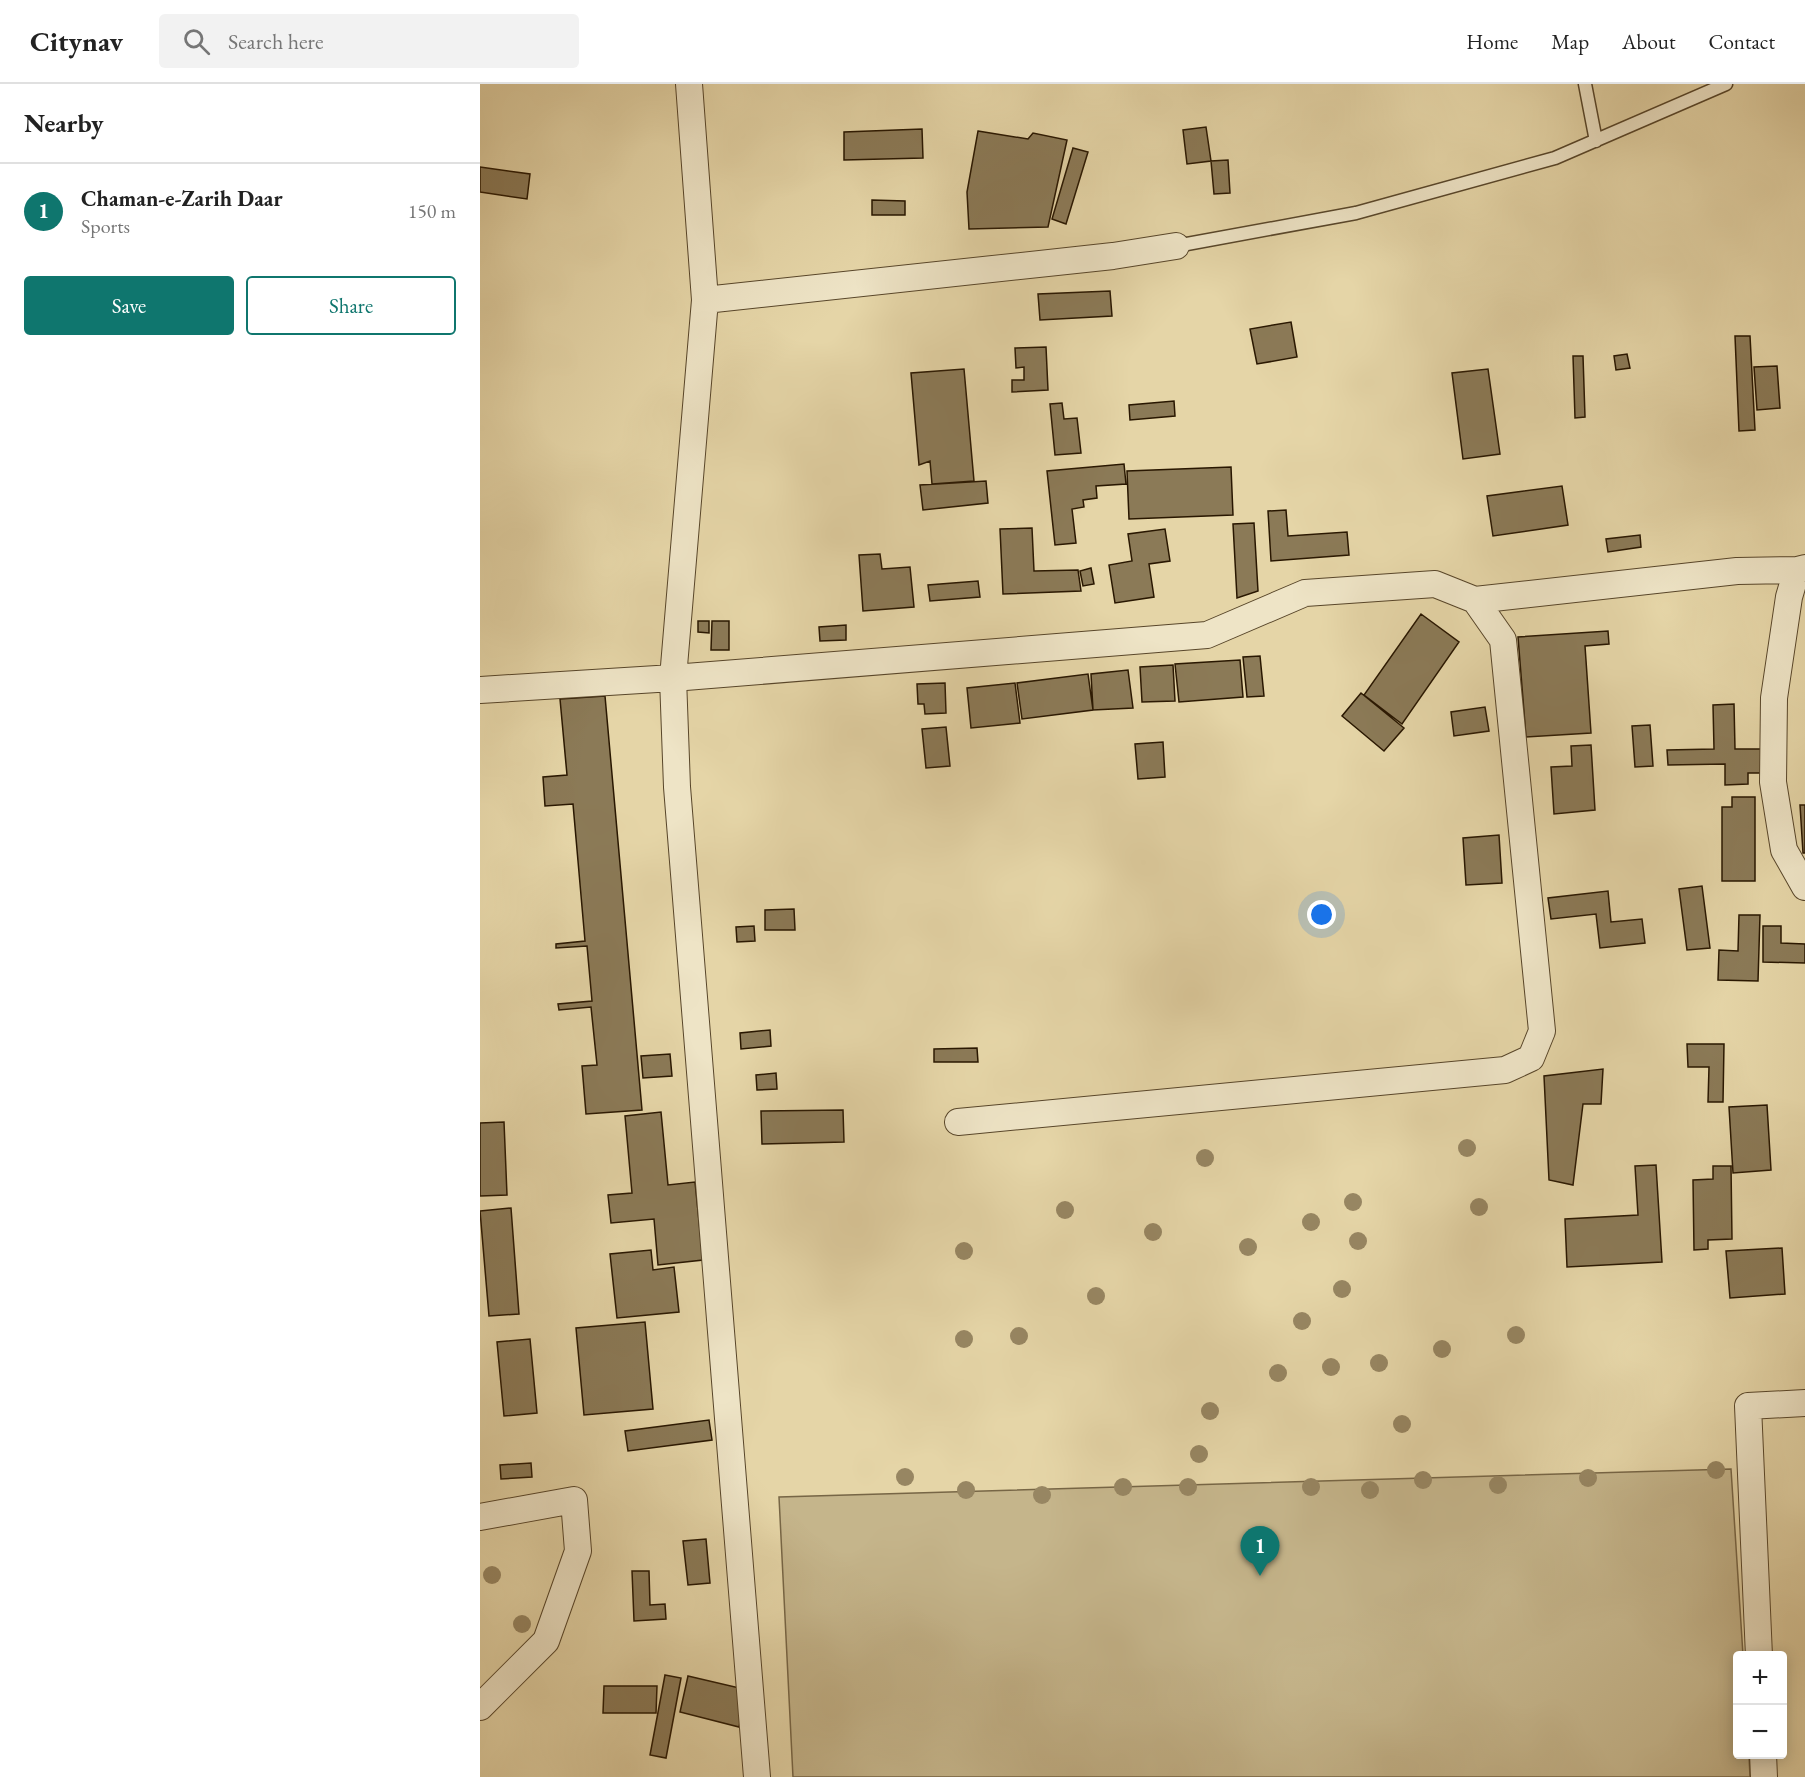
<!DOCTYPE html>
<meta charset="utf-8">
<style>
body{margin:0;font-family:"EB Garamond",serif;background:#f2f2f2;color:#222}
.controls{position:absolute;right:18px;bottom:18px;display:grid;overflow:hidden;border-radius:6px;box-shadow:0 3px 15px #0003}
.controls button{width:54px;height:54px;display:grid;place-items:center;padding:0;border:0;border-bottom:2px solid #e0e0e0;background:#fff;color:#222;font:30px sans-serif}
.you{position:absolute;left:842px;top:831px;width:21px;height:21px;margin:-15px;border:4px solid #fff;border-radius:50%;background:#1a73e8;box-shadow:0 0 0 9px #1a73e833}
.badge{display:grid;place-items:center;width:39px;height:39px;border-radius:50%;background:#0f766e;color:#fff;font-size:20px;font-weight:700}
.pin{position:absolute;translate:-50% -50px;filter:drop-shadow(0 2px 3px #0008)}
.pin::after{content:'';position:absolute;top:32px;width:21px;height:18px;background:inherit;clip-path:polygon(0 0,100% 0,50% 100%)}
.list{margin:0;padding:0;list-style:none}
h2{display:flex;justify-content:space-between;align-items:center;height:78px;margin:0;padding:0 24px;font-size:26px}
h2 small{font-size:20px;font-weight:400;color:#767676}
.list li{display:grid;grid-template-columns:39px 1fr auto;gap:18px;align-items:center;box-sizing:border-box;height:96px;padding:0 24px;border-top:2px solid #e0e0e0}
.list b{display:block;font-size:22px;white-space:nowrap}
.list p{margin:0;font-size:20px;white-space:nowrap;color:#767676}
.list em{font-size:20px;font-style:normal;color:#767676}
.actions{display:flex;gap:12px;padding:18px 24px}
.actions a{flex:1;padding:14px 0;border:2px solid #0f766e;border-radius:6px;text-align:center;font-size:21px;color:#0f766e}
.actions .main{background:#0f766e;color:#fff}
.icon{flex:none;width:33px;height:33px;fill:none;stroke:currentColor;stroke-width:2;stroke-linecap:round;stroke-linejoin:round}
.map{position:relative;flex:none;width:1325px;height:1693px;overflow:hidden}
header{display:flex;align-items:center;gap:36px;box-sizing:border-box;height:84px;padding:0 30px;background:#fff;border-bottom:2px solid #e0e0e0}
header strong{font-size:28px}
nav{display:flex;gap:33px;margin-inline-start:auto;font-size:21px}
.search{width:420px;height:54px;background:#f2f2f2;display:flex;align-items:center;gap:15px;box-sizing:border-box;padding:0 21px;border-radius:6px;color:#767676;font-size:22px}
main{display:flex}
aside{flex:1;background:#fff}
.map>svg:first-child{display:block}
</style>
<header>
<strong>Citynav</strong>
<div class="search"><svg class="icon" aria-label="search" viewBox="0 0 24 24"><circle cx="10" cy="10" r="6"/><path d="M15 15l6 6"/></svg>Search here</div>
<nav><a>Home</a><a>Map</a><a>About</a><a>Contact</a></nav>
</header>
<main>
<aside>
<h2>Nearby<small></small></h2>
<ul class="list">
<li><span class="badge">1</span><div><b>Chaman-e-Zarih Daar</b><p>Sports</p></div><em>150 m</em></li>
</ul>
<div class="actions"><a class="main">Save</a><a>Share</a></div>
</aside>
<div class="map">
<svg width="1325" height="1693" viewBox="0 0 1325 1693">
<rect width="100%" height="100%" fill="#e5d5a7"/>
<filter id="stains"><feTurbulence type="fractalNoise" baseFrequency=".00333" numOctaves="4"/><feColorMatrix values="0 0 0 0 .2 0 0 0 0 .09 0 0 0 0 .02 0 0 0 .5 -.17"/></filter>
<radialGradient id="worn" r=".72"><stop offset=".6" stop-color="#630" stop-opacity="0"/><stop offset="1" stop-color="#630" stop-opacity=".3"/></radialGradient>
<path fill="#c5b58b" stroke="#776646" stroke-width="1.5" d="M1251,1385L1263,1571L1258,1572V1670L1269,1671L1270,1693H313L299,1413Z"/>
<path fill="#8b7a57" stroke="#291701" stroke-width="1.5" d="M726,43L731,77L707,80L703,46Z
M442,45L443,74L364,76V48Z
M498,47L548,55L553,49L587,56L568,143L489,145L487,108Z
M593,64L608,68L586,140L572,135Z
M748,76L750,109L734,110L731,77Z
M0,83L50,90L47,115L0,108Z
M392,116L425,117V131H392Z
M630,207L632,232L560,236L558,210Z
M811,238L817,273L777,280L770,245Z
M1255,252H1270L1275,346L1259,347Z
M566,263L568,306L532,308V296H544V283L536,284L535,264Z
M1147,270L1150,284L1136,286L1134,272Z
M1093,272H1103L1105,333L1095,334Z
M1297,282L1300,324L1277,326L1274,283Z
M484,285L494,397L452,400L450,377L439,381L431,289Z
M1008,285L1020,370L983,375L972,289Z
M694,317L695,332L650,336L649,321Z
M582,319L584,335L597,334L601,369L575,371L570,320Z
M644,380L646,400L616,402L617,414L603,416L604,423L592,425L596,459L575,461L567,387Z
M751,383L753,431L649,435L647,387Z
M506,397L508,419L443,426L440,401Z
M1082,402L1088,441L1013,452L1007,412Z
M806,426L808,452L867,448L869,471L791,477L788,427Z
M774,439L778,507L757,514L753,440Z
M552,444L554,487L598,486L601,507L523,510L520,445Z
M685,445L690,477L669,480L674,513L635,519L629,481L652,477L648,450Z
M1160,451L1161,463L1128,468L1126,455Z
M400,470L402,485L430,483L434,523L383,527L379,471Z
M611,484L614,500L603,502L600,487Z
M498,497L500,513L450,517L448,501Z
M941,530L979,558L922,640L884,611Z
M218,537H229V549L218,548Z
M232,537H249V566H231Z
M366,541V556L340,557L339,543Z
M1128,547L1129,560L1105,562L1111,649L1046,653L1038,553Z
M780,572L784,612L767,613L763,573Z
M760,576L763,613L699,618L695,580Z
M693,581L695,617L662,618L660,583Z
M648,586L653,624L613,626L611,590Z
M608,590L613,626L542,635L537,599Z
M465,599L466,629L445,630L444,620H438L437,600Z
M535,599L540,639L491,644L487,604Z
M881,609L924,644L904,667L862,632Z
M125,612L162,1026L106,1030L102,982L117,981L111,923L79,926L78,920L112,917L107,862L76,864V860L105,857L93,720L65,722L63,693L87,691L80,615Z
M1254,620L1255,665H1281V689H1268V700L1245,701V680L1188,681L1187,666L1234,665L1233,621Z
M1005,623L1009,647L974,652L971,628Z
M1170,641L1173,682L1155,683L1152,642Z
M466,643L470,682L446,684L442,645Z
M683,658L685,693L658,695L655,660Z
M1111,661L1115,726L1074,730L1071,683L1092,682L1091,662Z
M1252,713H1275V797H1242V723H1252Z
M1320,721H1325V769H1323Z
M1019,751L1022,799L986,801L983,754Z
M1222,802L1230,864L1207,866L1199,805Z
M1128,807L1131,838L1162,835L1165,859L1120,864L1116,830L1071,835L1068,814Z
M314,825L315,846H285V826Z
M1259,831H1280L1278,897L1238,896L1239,866L1258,867Z
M274,842L275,857L257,858L256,843Z
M1283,842H1301V859L1325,860V879L1283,878Z
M290,946L291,962L261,965L260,949Z
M1207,960H1244L1243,1018H1228L1229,983H1208Z
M497,964L498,978H454V965Z
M190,970L192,992L163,994L161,972Z
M1123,985L1121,1020H1103L1093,1101L1069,1096L1064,992Z
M296,989L297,1005L277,1006L276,991Z
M1287,1021L1291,1086L1253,1089L1249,1023Z
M363,1026L364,1058L282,1060L281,1027Z
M181,1028L188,1101L215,1098L223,1176L178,1181L174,1135L131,1139L128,1111L152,1109L145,1032Z
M24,1038L27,1111L0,1112V1039Z
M1176,1081L1182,1178L1087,1183L1085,1135L1158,1131L1155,1082Z
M1233,1082H1251L1252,1155L1228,1156V1165L1214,1166L1213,1096L1233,1095Z
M31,1124L39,1230L9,1232L0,1127Z
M1302,1164L1305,1210L1250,1214L1246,1167Z
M171,1166L173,1186L194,1183L199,1228L137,1234L130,1170Z
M165,1238L173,1325L104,1331L96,1244Z
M50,1255L57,1329L24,1332L17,1258Z
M229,1336L232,1356L148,1367L145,1347Z
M51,1379L52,1393L21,1395L20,1381Z
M226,1455L230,1499L208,1501L203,1457Z
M152,1487H169L170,1521L185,1520L186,1535L154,1537Z
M185,1591L201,1594L186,1674L170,1671Z
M208,1592L268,1606L259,1643L200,1628Z
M124,1602H177L176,1629H123Z"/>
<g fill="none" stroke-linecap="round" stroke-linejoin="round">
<g stroke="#58462a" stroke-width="15">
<path id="lane" d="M1105,0L1116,57
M696,162L876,129L1075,74L1246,0"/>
</g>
<g stroke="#58462a" stroke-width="28">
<path id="street" d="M209,0L225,216L193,594L197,703L277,1693
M225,216L633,172L696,162
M1325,484L1317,486L1309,513L1294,614L1293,698L1304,766L1325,803
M0,606L193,594L727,551L825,509L955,500L995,516L1257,487L1317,486
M478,1038L1025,986L1051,974L1062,947L1023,556L995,516
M0,1433L94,1416L98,1467L66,1557L0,1623
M1279,1572L1268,1322L1325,1319
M1283,1670L1284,1693"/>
</g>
<use href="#lane" stroke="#eee4c6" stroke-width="12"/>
<use href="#street" stroke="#eee4c6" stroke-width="26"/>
</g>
<g fill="#978662">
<circle cx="987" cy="1064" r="9"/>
<circle cx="725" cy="1074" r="9"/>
<circle cx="873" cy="1118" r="9"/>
<circle cx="999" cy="1123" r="9"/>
<circle cx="585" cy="1126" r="9"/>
<circle cx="831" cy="1138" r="9"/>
<circle cx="673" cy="1148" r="9"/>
<circle cx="878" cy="1157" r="9"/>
<circle cx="768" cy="1163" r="9"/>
<circle cx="484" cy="1167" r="9"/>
<circle cx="862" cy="1205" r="9"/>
<circle cx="616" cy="1212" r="9"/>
<circle cx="822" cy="1237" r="9"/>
<circle cx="1036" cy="1251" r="9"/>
<circle cx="539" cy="1252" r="9"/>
<circle cx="484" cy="1255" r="9"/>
<circle cx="962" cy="1265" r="9"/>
<circle cx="899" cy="1279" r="9"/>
<circle cx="851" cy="1283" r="9"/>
<circle cx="798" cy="1289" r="9"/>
<circle cx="730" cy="1327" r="9"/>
<circle cx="922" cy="1340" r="9"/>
<circle cx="719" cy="1370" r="9"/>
<circle cx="1236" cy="1386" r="9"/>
<circle cx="425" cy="1393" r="9"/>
<circle cx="1108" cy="1394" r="9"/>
<circle cx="943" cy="1396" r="9"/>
<circle cx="1018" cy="1401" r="9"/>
<circle cx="643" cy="1403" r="9"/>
<circle cx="708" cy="1403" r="9"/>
<circle cx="831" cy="1403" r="9"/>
<circle cx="486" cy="1406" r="9"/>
<circle cx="890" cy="1406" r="9"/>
<circle cx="562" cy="1411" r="9"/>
<circle cx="12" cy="1491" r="9"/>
<circle cx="42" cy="1540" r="9"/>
</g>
<rect width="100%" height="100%" filter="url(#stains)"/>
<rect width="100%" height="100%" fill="url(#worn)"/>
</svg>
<div class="controls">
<button>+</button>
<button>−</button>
</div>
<div class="you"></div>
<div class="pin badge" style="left:780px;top:1492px">1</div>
</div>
</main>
